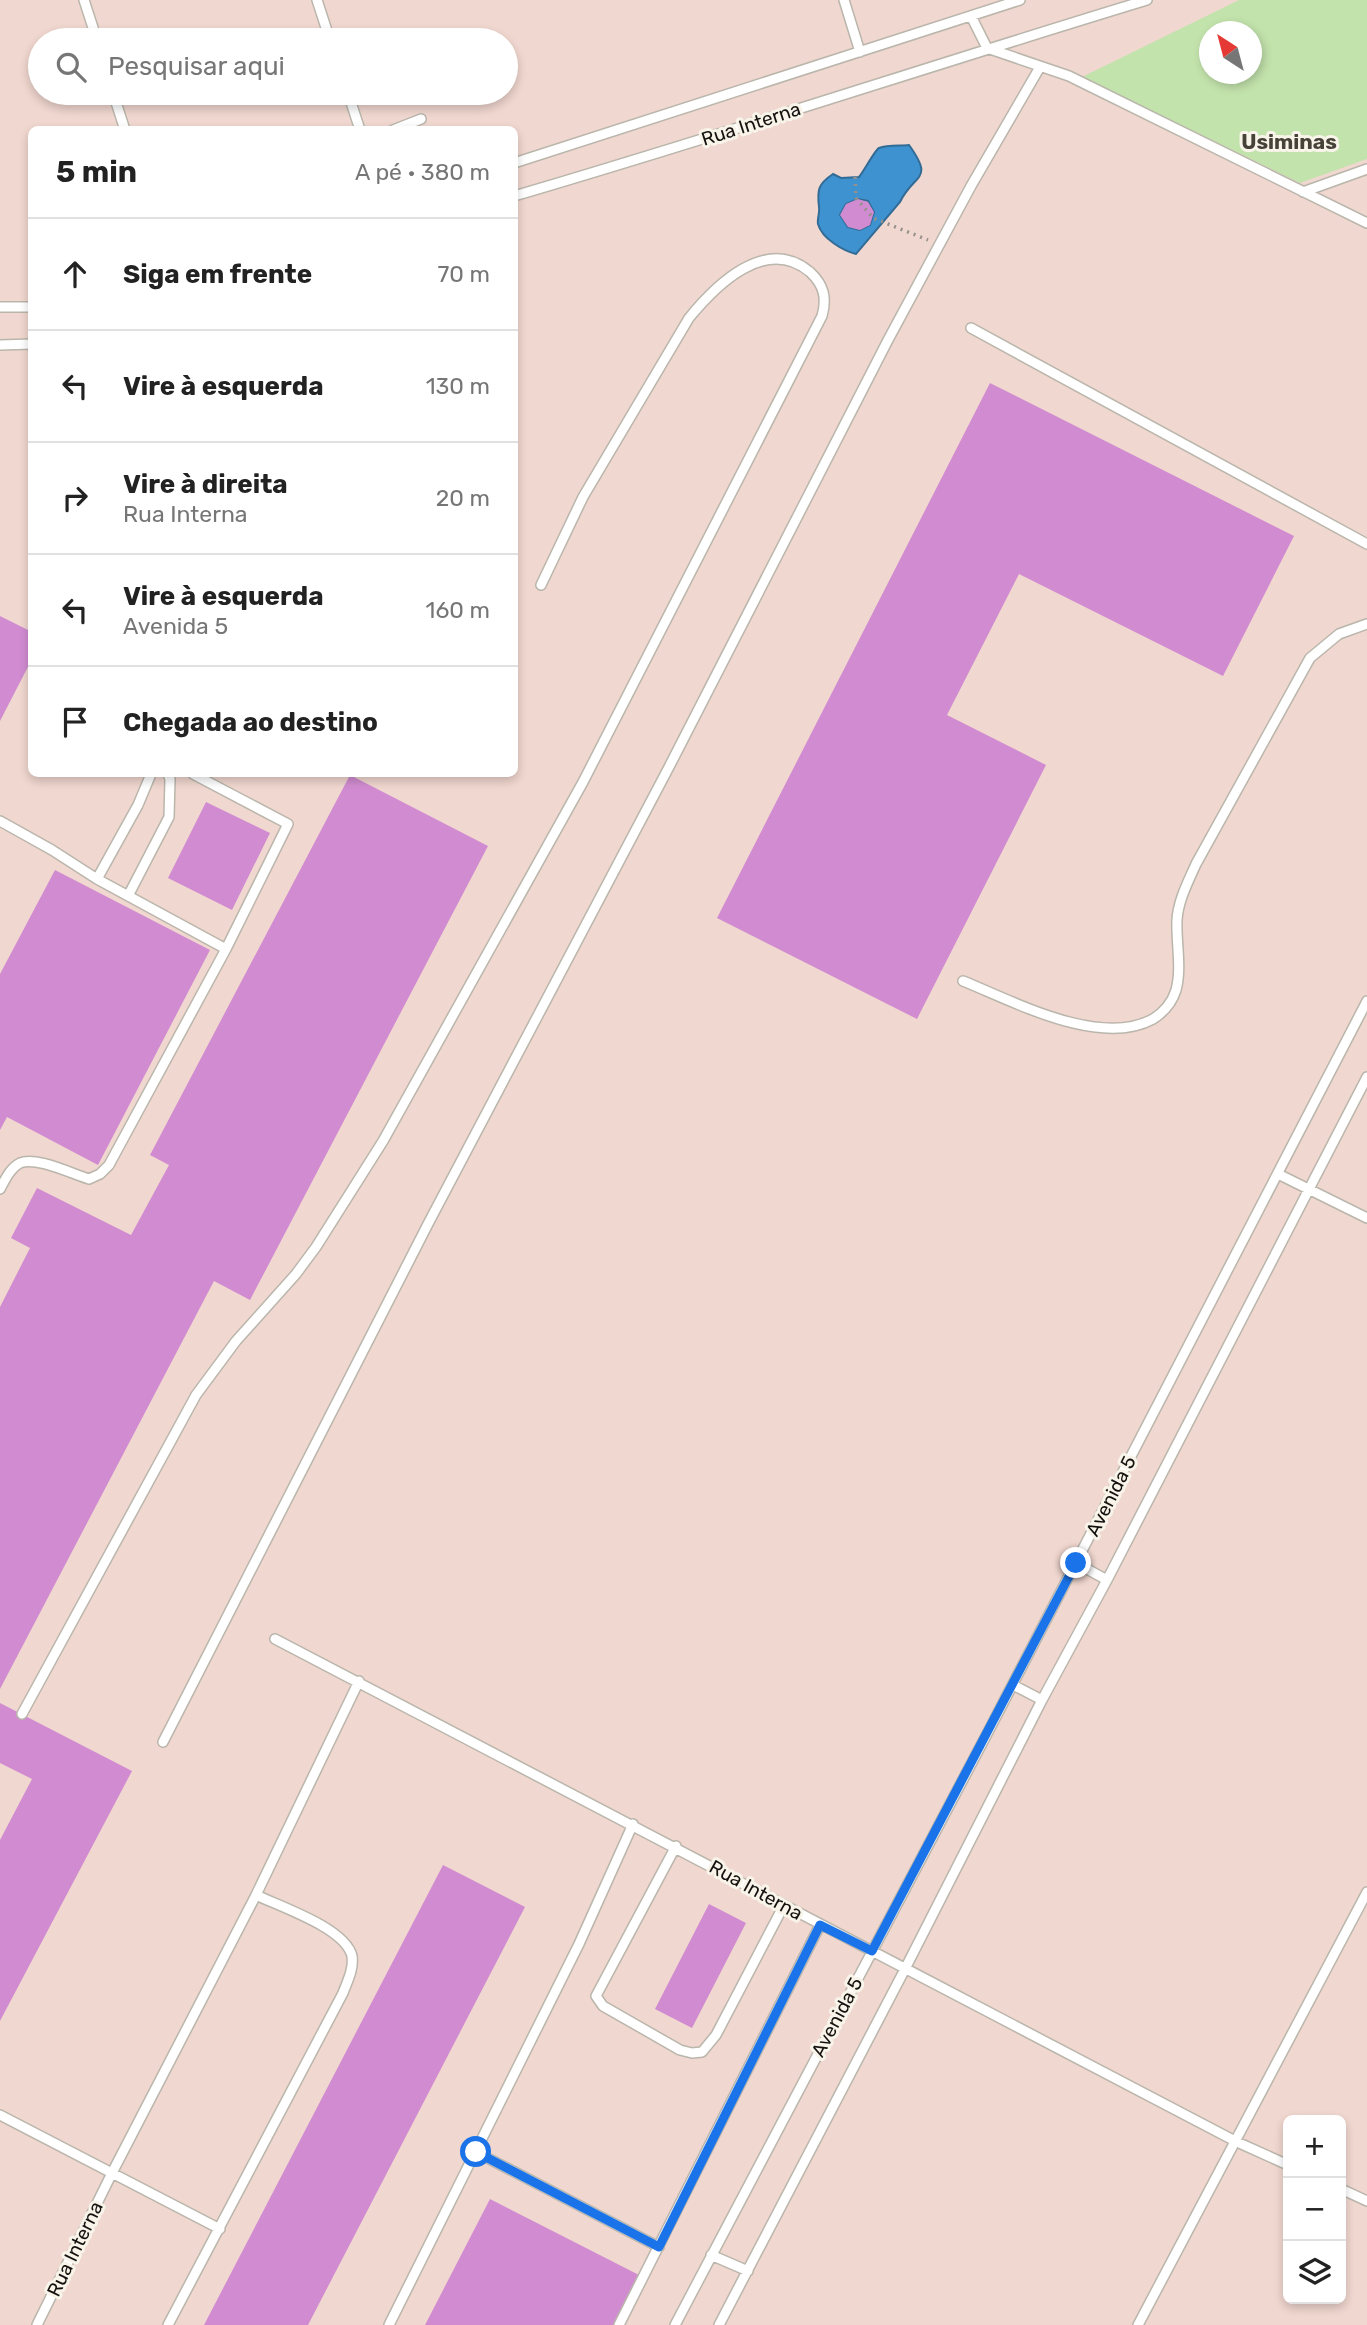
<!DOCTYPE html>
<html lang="pt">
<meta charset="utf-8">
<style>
body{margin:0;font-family:Rubik,sans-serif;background:#f2f2f2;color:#222}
.controls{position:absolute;right:21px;bottom:21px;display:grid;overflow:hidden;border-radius:10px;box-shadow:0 4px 10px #0003}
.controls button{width:63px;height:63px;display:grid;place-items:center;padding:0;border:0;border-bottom:2px solid #e0e0e0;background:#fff;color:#222;font:35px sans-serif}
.compass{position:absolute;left:1199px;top:21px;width:63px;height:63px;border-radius:50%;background:#fff;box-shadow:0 4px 10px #0003;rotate:324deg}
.stop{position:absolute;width:21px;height:21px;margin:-16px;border:5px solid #1a73e8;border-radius:50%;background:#fff}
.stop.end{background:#1a73e8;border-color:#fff;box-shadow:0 2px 7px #0008}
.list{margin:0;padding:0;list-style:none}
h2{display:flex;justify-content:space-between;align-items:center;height:91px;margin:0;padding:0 28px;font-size:30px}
h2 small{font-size:23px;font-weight:400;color:#767676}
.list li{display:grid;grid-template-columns:46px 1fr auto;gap:21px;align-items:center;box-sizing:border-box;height:112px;padding:0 28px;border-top:2px solid #e0e0e0}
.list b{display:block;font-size:26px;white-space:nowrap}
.list p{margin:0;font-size:23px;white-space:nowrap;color:#767676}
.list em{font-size:23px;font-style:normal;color:#767676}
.icon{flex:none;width:38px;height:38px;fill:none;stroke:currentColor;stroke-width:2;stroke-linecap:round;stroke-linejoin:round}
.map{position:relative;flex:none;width:1367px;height:2325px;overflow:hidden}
.search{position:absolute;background:#fff;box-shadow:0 4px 10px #0003;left:28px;top:28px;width:490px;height:77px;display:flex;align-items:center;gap:18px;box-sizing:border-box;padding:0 24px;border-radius:38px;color:#767676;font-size:26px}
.panel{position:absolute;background:#fff;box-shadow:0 4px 10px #0003;left:28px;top:126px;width:490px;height:651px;border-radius:10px}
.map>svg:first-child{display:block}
</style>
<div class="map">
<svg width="1367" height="2325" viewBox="0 0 1367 2325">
<rect width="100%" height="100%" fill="#ebe6dc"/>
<path fill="#f0d7cf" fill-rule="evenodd" d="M0,0H1367V2325H0ZM1210,32H1252V74H1210ZM40,40H506V93H40ZM32,130H514V774H32ZM1288,2120H1341V2299H1288Z"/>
<path fill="#c3e3ac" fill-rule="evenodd" d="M1239,0H1367V159L1300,183L1082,77ZM1210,32H1252V74H1210Z"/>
<path fill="#3f92d0" stroke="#326c96" stroke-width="2" fill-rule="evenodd" d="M909,145C935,181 914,173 900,202L856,254C844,251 822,239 818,224C817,219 820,212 819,207C817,190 818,184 833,174L841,178L859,177C864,171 875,150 879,148C887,145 901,146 909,145ZM858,199L868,201L874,212L870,225L860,230L848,227L840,215L846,204Z"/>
<path fill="#d18cd1" d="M858,199L868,202L874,212L870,225L860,230L848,227L840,215L846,204Z
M990,383L1294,536L1223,676L1019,574L947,715L1046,765L917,1019L717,918Z
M0,616L32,632V659L0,721Z
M350,775L488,846L250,1300L214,1281L0,1689V1307L30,1248L11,1238L37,1188L131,1235L169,1165L150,1155Z
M206,802L270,833L232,910L168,878Z
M55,870L210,950L98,1165L7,1117L0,1130V974Z
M0,1703L132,1771L0,2021V1840L32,1779L0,1763Z
M443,1865L525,1907L308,2325H204Z
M709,1904L746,1923L692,2028L655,2009Z
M490,2199L641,2276L615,2325H425Z"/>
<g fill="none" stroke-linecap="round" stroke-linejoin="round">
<g stroke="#bab6ac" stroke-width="12">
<path id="lane" d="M84,0L97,40
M317,0L330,40
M844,0L860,52
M971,16L987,48
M987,48L1069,76L1367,223
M113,93L125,130
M348,93L360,130
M393,130L421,119
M514,163L1020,0
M1303,192L1367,169
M514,196C726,134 936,64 1147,0
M0,307H32
M971,328L1367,544
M0,345L32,344
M0,821L52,850L97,879L226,949
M97,879L138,805L151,774
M128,896L169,817L170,779L168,774
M963,981C1015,1002 1100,1048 1153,1019C1164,1012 1172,1003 1176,990C1182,968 1176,943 1177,920C1178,901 1188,882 1196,864L1310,658L1339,634L1367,624
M1278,1174L1367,1218
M0,1189C5,1180 10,1168 20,1163C36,1156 72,1174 89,1179L100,1174L109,1165L226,949L288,824L193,774
M1076,1563L1107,1580
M275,1639C597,1805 916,1975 1237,2142L1288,2165
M1013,1685L1042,1700
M22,1714L196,1395L236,1341L296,1274L316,1247L383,1141L583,782L822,316C827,298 824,285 810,272C766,235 716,285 689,318L583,497L541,585
M163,1742L429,1222L669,767L888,340L971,186L1040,67
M676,1846L596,1996L603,2006L680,2050L692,2053L702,2052L716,2035L784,1905
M0,2115L220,2229
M476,2152L659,2247
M1341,2189L1367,2201
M711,2255L748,2271
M37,2325L112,2173L256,1895L359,1681
M168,2325L343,1993C347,1982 354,1969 352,1956C345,1928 281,1907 256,1895
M389,2325L579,1944L633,1824
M619,2325L820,1925
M675,2325L988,1732L1367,1001
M719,2325L905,1969L1042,1700L1107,1580L1367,1077
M1138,2325L1367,1892"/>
</g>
<path stroke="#95918a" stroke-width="3.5" stroke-dasharray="2 5" stroke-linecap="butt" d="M855,177L856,198L873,218L928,240"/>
<use href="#lane" stroke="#fff" stroke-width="9"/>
</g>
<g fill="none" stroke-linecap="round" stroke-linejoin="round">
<path stroke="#1a73e8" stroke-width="9" d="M476,2152L659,2247L820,1925L872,1951L1076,1563"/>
</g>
<g text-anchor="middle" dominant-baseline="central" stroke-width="6" stroke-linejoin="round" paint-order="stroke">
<g font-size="19" fill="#14120f" stroke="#f8f4ea">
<text transform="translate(751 124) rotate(-18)">Rua Interna</text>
<text transform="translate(1111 1496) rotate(-63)">Avenida 5</text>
<text transform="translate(756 1890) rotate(29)">Rua Interna</text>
<text transform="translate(837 2017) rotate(-62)">Avenida 5</text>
<text transform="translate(75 2249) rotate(-64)">Rua Interna</text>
</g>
<g font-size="21" font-weight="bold" fill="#46423a" stroke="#f8f4ea">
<text x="1289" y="141">Usiminas</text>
</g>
</g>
</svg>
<div class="controls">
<button>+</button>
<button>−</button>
<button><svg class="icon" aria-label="layers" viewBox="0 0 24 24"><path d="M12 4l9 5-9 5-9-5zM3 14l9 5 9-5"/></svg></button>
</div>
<svg class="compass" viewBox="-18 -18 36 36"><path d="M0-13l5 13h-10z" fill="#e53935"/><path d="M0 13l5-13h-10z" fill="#767676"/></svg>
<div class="stop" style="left:476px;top:2152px"></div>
<div class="stop end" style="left:1076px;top:1563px"></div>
<div class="search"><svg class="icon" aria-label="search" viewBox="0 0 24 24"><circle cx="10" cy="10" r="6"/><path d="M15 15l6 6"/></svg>Pesquisar aqui</div>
<section class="panel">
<h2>5 min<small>A pé · 380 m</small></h2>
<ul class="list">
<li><svg class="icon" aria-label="ahead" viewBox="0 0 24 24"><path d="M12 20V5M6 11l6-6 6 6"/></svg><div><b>Siga em frente</b></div><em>70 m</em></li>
<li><svg class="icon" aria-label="left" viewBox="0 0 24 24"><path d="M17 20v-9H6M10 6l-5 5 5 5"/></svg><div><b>Vire à esquerda</b></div><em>130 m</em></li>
<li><svg class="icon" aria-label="right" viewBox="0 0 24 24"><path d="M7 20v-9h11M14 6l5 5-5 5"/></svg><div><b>Vire à direita</b><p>Rua Interna</p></div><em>20 m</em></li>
<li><svg class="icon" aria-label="left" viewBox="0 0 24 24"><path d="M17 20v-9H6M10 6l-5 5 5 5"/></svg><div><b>Vire à esquerda</b><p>Avenida 5</p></div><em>160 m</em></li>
<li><svg class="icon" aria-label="arrive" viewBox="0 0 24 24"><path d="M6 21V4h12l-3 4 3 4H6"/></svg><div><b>Chegada ao destino</b></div></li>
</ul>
</section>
</div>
